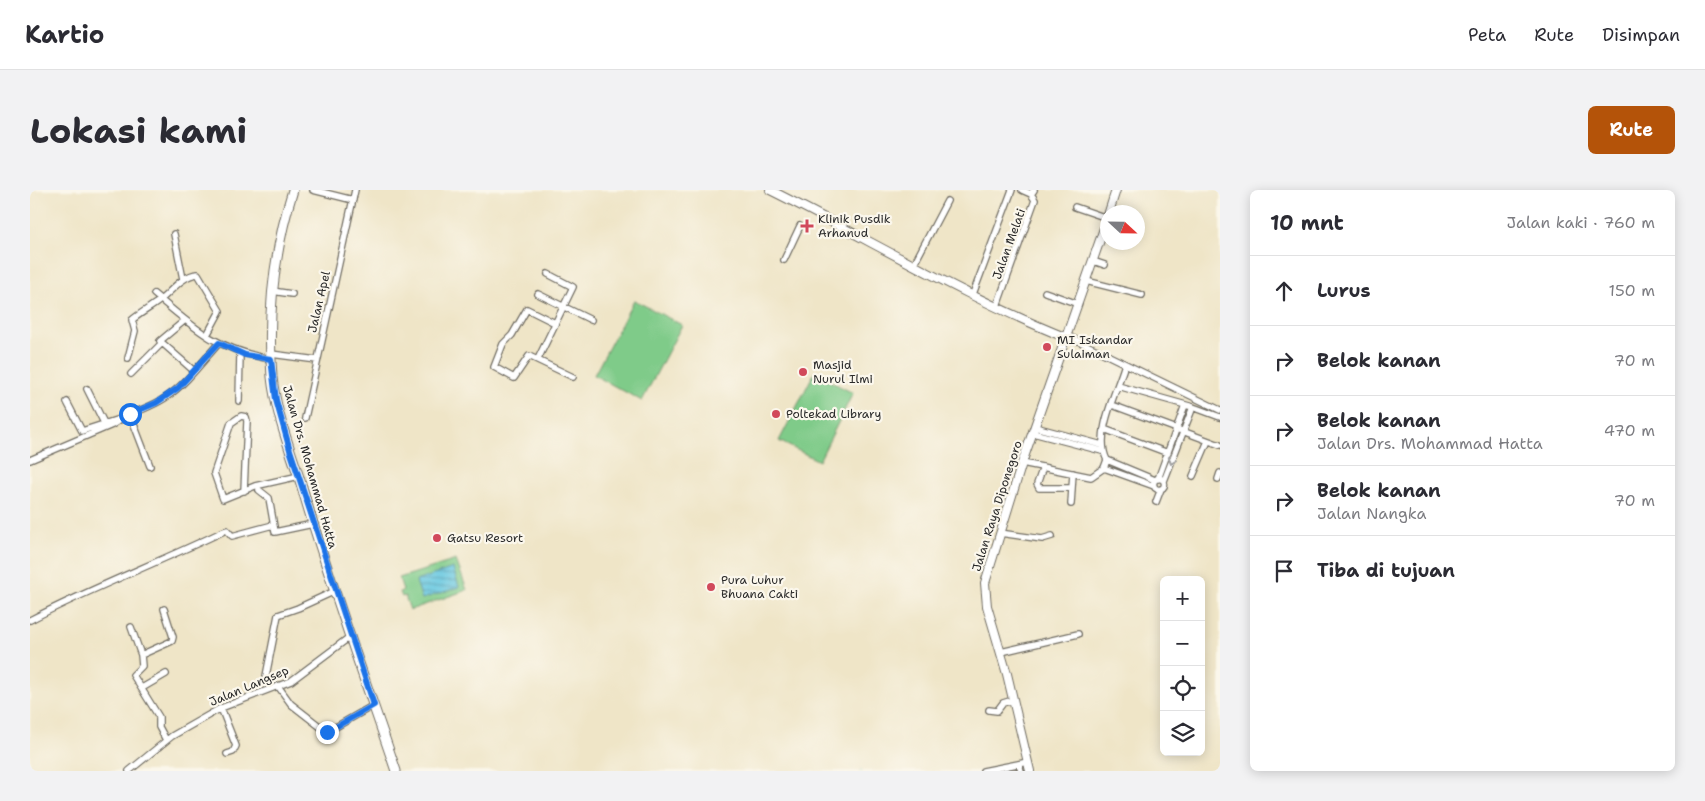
<!DOCTYPE html>
<html lang="id">
<meta charset="utf-8">
<style>
body{margin:0;font-family:"Shantell Sans",sans-serif;background:#f2f2f3;color:#2b2b33}
.controls{position:absolute;right:15px;bottom:15px;display:grid;overflow:hidden;border-radius:8px;box-shadow:0 2px 12px #0003}
.controls button{width:45px;height:45px;display:grid;place-items:center;padding:0;border:0;border-bottom:1px solid #e1e1e2;background:#fff;color:#2b2b33;font:25px sans-serif}
.compass{position:absolute;left:1070px;top:15px;width:45px;height:45px;border-radius:50%;background:#fff;box-shadow:0 2px 12px #0003;rotate:112deg}
.stop{position:absolute;width:15px;height:15px;margin:-11px;border:4px solid #1a73e8;border-radius:50%;background:#fff}
.stop.end{background:#1a73e8;border-color:#fff;box-shadow:0 1px 5px #0008}
.list{margin:0;padding:0;list-style:none}
h2{display:flex;justify-content:space-between;align-items:center;height:65px;margin:0;padding:0 20px;font-size:21px}
h2 small{font-size:16px;font-weight:400;color:#7c7c81}
.list li{display:grid;grid-template-columns:32px 1fr auto;gap:15px;align-items:center;box-sizing:border-box;height:70px;padding:0 20px;border-top:1px solid #e1e1e2}
.list b{display:block;font-size:19px;white-space:nowrap}
.list p{margin:0;font-size:16px;white-space:nowrap;color:#7c7c81}
.list em{font-size:16px;font-style:normal;color:#7c7c81}
.icon{flex:none;width:28px;height:28px;fill:none;stroke:currentColor;stroke-width:2;stroke-linecap:round;stroke-linejoin:round}
.map{position:relative;flex:none;width:1190px;height:581px;overflow:hidden;border-radius:8px}
header{display:flex;align-items:center;gap:30px;box-sizing:border-box;height:70px;padding:0 25px;background:#fff;border-bottom:1px solid #e1e1e2}
header strong{font-size:24px}
nav{display:flex;gap:28px;margin-inline-start:auto;font-size:18px}
.intro{display:flex;align-items:center;justify-content:space-between;box-sizing:border-box;height:120px;padding:0 30px}
h1{margin:0;font-size:35px}
.button{padding:12px 22px;border-radius:8px;background:#b45309;color:#fff;font-size:18px;font-weight:700}
main{display:flex;gap:30px;padding:0 30px}
aside{flex:1;background:#fff;border-radius:8px;box-shadow:0 2px 12px #0003}
.map>svg:first-child{display:block}
</style>
<header>
<strong>Kartio</strong>
<nav><a>Peta</a><a>Rute</a><a>Disimpan</a></nav>
</header>
<div class="intro"><h1>Lokasi kami</h1><a class="button">Rute</a></div>
<main>
<div class="map">
<svg width="1190" height="581" viewBox="0 0 1190 581">
<defs>
<pattern id="water-rules" width="6" height="5" patternUnits="userSpaceOnUse" patternTransform="scale(1.25)"><rect width="6" height="5" fill="#63c7e1"/><path d="M0 2.5h6" fill="none" stroke="#52a2b7"/></pattern>
</defs>
<rect width="100%" height="100%" fill="#fbf7ec"/>
<filter id="ink" filterUnits="userSpaceOnUse"><feTurbulence type="fractalNoise" baseFrequency=".02" numOctaves="2"/><feDisplacementMap in="SourceGraphic" scale="10" xChannelSelector="R" yChannelSelector="G"/><feConvolveMatrix kernelMatrix="1 2 1 2 8 2 1 2 1" color-interpolation-filters="sRGB"/></filter>
<filter id="wash" filterUnits="userSpaceOnUse"><feTurbulence type="fractalNoise" baseFrequency=".0096" numOctaves="4" result="noise"/><feDisplacementMap in="SourceGraphic" scale="20" xChannelSelector="R" yChannelSelector="G"/><feGaussianBlur stdDeviation="1.12" result="paint"/><feColorMatrix in="noise" values="0 0 0 0 0 0 0 0 0 0 0 0 0 0 0 0 0 1.4 0 .05"/><feComposite in="paint" operator="in"/></filter>
<g filter="url(#wash)">
<rect width="100%" height="100%" fill="#efe5c7"/>
<path fill="#7fcb89" stroke="#557b5a" d="M604,110L652,135L612,211L564,185Z
M784,183L823,203L789,271L749,251Z
M426,370L437,400L380,420L375,406L372,407L370,402L373,400L369,388Z"/>
<path fill="url(#water-rules)" stroke="#477986" d="M423,378L429,397L392,409L386,391Z"/>
<g fill="none" stroke-linecap="round" stroke-linejoin="round">
<path stroke="#63c7e1" stroke-width="1" d="M831,580V581"/>
</g>
</g>
<g filter="url(#ink)">
<g fill="none" stroke-linecap="round" stroke-linejoin="round">
<g stroke="#706c62" stroke-width="8">
<path id="minor" d="M283,0L323,10
M992,0L1001,4
M1045,17L1077,28
M144,44L153,89
M754,70L770,36
M1063,71L1075,75
M884,74L917,11
M1056,91L1112,105
M242,101L262,104
M1015,102L1048,114
M124,104C164,138 187,160 241,169
M508,104L561,130
M943,104L982,0
M967,116L1005,10L1001,4L1004,0
M154,131L130,151L164,181
M525,133L497,119L482,145L473,154L464,177L484,188L499,166L543,187
M1038,146L1190,220
M241,164L287,170
M98,168L105,141L102,130C110,123 120,118 129,111C141,102 152,85 168,84L190,121L177,145
M508,169L543,97L518,84
M1094,177C1086,203 1064,245 1077,270L1125,290
M101,184L132,153
M1088,196L1163,217L1190,227
M57,199L74,233
M209,211L210,163
M37,212L52,241L89,229
M1082,215L1190,255
M100,224L120,276
M275,228L325,0
M1005,237L1072,255
M1074,239L1138,263
M1003,243L1072,261
M0,270L82,235C99,223 118,219 135,208C156,194 172,172 189,153
M992,273L1061,287L1074,278L1077,270
M1013,277L1007,294L1009,298H1042
M1074,278L1124,296
M1163,286L1178,251
M1123.5 294a5.5 5.5 0 1 1 11 0a5.5 5.5 0 1 1-11 0Z
M1128,289L1155,215
M1188,289L1190,283
M1134,291L1163,217
M229,300L239,308L245,342L283,334
M214,301L217,231L216,227L211,226L201,233L184,283L193,309L225,296L269,286
M1126,312L1131,299
M1041,314L1043,283
M970,343L1012,349L1022,346
M0,430C63,397 130,372 194,341L197,340L202,346L243,335
M101,437L111,465L142,451L143,447L134,419
M971,462L1048,444
M111,465L112,476L103,485L129,527V537L136,550
M248,496L261,514L297,542L344,515
M112,498L136,484
M240,499L236,486L248,425L268,418L305,401
M191,518L206,556L203,562L197,564
M959,520L967,521L973,513L983,510
M989,574L991,581
M99,581L142,546L191,518L261,491L321,446
M953,581L998,572"/>
</g>
<g stroke="#706c62" stroke-width="10">
<path id="tertiary" d="M740,0C839,49 934,107 1037,148
M1079,22L1086,0
M1000,581L977,484L957,416L955,393L992,273L1078,27"/>
</g>
<g stroke="#706c62" stroke-width="11">
<path id="primary" d="M263,0C244,61 237,124 242,187C246,225 261,261 272,297C300,393 334,487 366,581"/>
</g>
<use href="#minor" stroke="#fff" stroke-width="5.5"/>
<use href="#tertiary" stroke="#fff" stroke-width="8"/>
<use href="#primary" stroke="#fff" stroke-width="9"/>
</g>
<defs><path id="oneway-chevron" d="M-2-3.5L2.5 0L-2 3.5" fill="none" stroke-width="1.6" stroke-linecap="round" stroke-linejoin="round" transform="scale(1.25)"/></defs>
<use stroke="#a0a0a0" href="#oneway-chevron" transform="translate(1142 271) rotate(111)"/>
</g>
<g fill="none" stroke-linecap="round" stroke-linejoin="round" filter="url(#ink)">
<path stroke="#1a73e8" stroke-width="6" d="M100,224L126,213L148,198L189,153L215,165L241,169L246,210L260,260L344,515L297,542"/>
</g>
<g fill="#d1495b" stroke="#fbf7ec" stroke-width="2">
<path d="M774.5 28.5h5v5h5v5h-5v5h-5v-5h-5v-5h5z"/>
<circle cx="1017" cy="157" r="5"/>
<circle cx="773" cy="182" r="5"/>
<circle cx="746" cy="224" r="5"/>
<circle cx="407" cy="348" r="5"/>
<circle cx="681" cy="397" r="5"/>
</g>
<g text-anchor="middle" dominant-baseline="central" stroke-width="4.5" stroke-linejoin="round" paint-order="stroke">
<g font-size="12" fill="#2b2b2b" stroke="#fbf7ec" text-anchor="start">
<text x="788" y="29">Klinik Pusdik<tspan x="788" dy="14">Arhanud</tspan></text>
<text x="1027" y="150">MI Iskandar<tspan x="1027" dy="14">Sulaiman</tspan></text>
<text x="783" y="175">Masjid<tspan x="783" dy="14">Nurul Ilmi</tspan></text>
<text x="756" y="224">Poltekad Library</text>
<text x="417" y="348">Gatsu Resort</text>
<text x="691" y="390">Pura Luhur<tspan x="691" dy="14">Bhuana Cakti</tspan></text>
</g>
<g font-size="12" fill="#2b2b2b" stroke="#fbf7ec">
<text transform="translate(979 54) rotate(-70)">Jalan Melati</text>
<text transform="translate(289 112) rotate(-77)">Jalan Apel</text>
<text transform="translate(280 277) rotate(74)">Jalan Drs. Mohammad Hatta</text>
<text transform="translate(967 316) rotate(-72)">Jalan Raya Diponegoro</text>
<text transform="translate(219 496) rotate(-23)">Jalan Langsep</text>
</g>
</g>
</svg>
<div class="controls">
<button>+</button>
<button>−</button>
<button><svg class="icon" aria-label="locate" viewBox="0 0 24 24"><circle cx="12" cy="12" r="6"/><path d="M12 2v4M12 18v4M2 12h4M18 12h4"/></svg></button>
<button><svg class="icon" aria-label="layers" viewBox="0 0 24 24"><path d="M12 4l9 5-9 5-9-5zM3 14l9 5 9-5"/></svg></button>
</div>
<svg class="compass" viewBox="-18 -18 36 36"><path d="M0-13l5 13h-10z" fill="#e53935"/><path d="M0 13l5-13h-10z" fill="#7c7c81"/></svg>
<div class="stop" style="left:100px;top:224px"></div>
<div class="stop end" style="left:297px;top:542px"></div>
</div>
<aside>
<h2>10 mnt<small>Jalan kaki · 760 m</small></h2>
<ul class="list">
<li><svg class="icon" aria-label="ahead" viewBox="0 0 24 24"><path d="M12 20V5M6 11l6-6 6 6"/></svg><div><b>Lurus</b></div><em>150 m</em></li>
<li><svg class="icon" aria-label="right" viewBox="0 0 24 24"><path d="M7 20v-9h11M14 6l5 5-5 5"/></svg><div><b>Belok kanan</b></div><em>70 m</em></li>
<li><svg class="icon" aria-label="right" viewBox="0 0 24 24"><path d="M7 20v-9h11M14 6l5 5-5 5"/></svg><div><b>Belok kanan</b><p>Jalan Drs. Mohammad Hatta</p></div><em>470 m</em></li>
<li><svg class="icon" aria-label="right" viewBox="0 0 24 24"><path d="M7 20v-9h11M14 6l5 5-5 5"/></svg><div><b>Belok kanan</b><p>Jalan Nangka</p></div><em>70 m</em></li>
<li><svg class="icon" aria-label="arrive" viewBox="0 0 24 24"><path d="M6 21V4h12l-3 4 3 4H6"/></svg><div><b>Tiba di tujuan</b></div></li>
</ul>
</aside>
</main>
